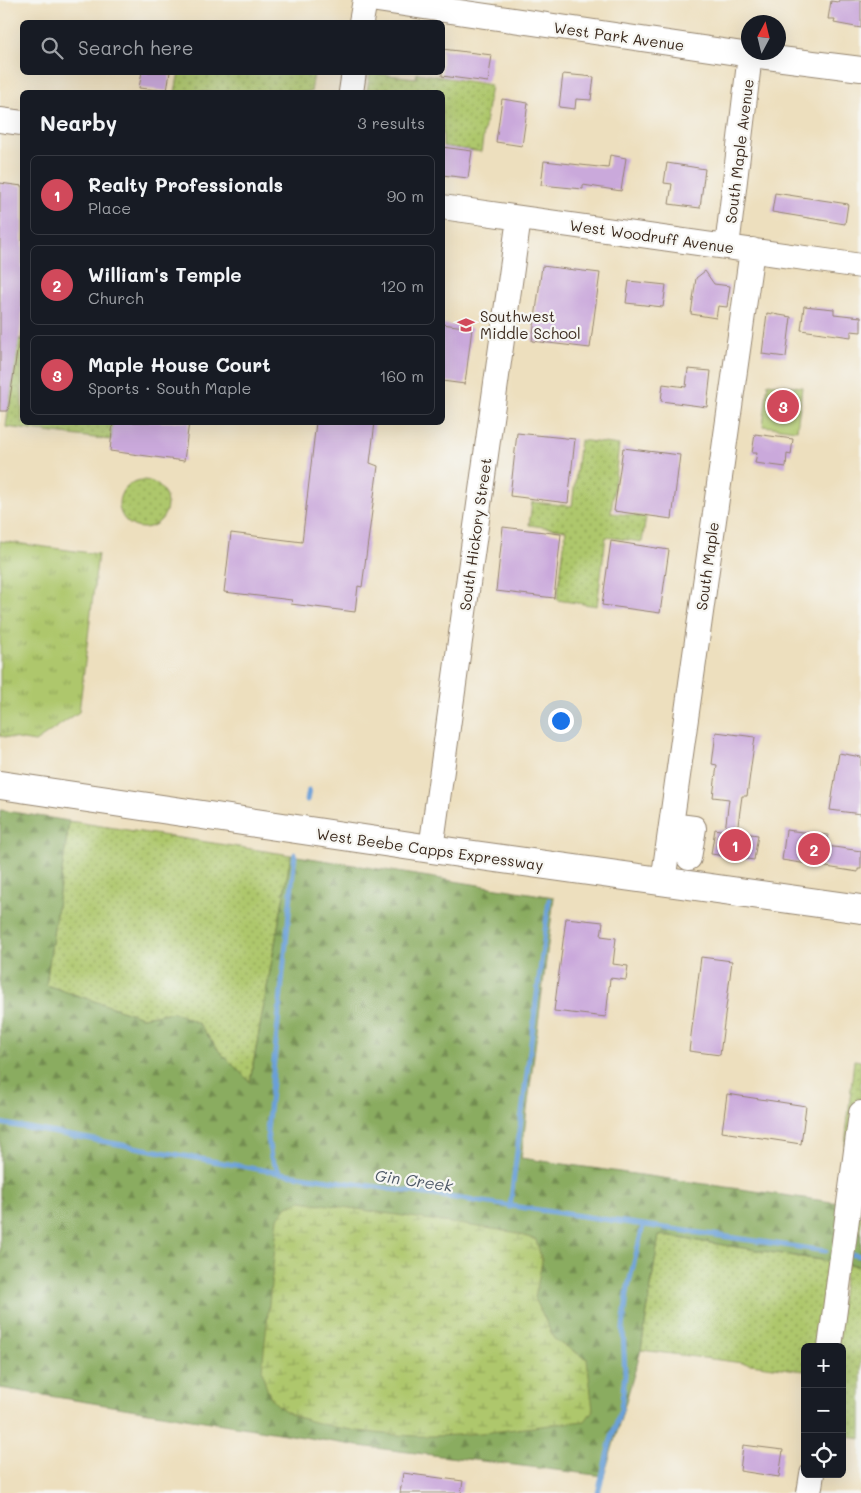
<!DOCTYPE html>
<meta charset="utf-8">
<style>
body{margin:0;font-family:Mali,sans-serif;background:#20242c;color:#f1f3f6}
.controls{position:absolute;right:15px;bottom:15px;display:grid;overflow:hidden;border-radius:8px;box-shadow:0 5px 20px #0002}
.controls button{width:45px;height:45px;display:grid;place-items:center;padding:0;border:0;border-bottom:1px solid #363941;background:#171b24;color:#f1f3f6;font:25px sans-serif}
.compass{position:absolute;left:741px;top:15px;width:45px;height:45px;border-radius:50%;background:#171b24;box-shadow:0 5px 20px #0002;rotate:7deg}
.you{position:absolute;left:560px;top:720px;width:18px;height:18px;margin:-12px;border:4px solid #fff;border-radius:50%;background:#1a73e8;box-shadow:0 0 0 8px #1a73e833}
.badge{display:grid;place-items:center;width:32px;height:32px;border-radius:50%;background:#d1495b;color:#fff;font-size:16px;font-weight:700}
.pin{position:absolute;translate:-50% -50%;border:2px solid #fff;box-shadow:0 1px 5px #0006}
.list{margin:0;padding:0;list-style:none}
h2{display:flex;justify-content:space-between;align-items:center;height:65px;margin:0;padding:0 20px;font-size:21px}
h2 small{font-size:16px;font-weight:400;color:#9ea1a6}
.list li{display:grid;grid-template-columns:32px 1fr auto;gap:15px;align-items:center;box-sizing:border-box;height:80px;margin:0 10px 10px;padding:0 10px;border:1px solid #363941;border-radius:8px}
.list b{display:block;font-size:19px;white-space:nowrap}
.list p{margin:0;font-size:16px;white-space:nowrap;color:#9ea1a6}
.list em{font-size:16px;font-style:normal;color:#9ea1a6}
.icon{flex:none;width:28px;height:28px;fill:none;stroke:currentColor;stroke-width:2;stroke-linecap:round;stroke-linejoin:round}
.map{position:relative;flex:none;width:861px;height:1493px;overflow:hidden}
.search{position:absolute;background:#171b24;box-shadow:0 5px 20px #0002;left:20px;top:20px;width:425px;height:55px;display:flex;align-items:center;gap:12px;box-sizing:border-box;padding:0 18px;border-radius:8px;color:#9ea1a6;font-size:19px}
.panel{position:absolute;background:#171b24;box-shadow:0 5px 20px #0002;left:20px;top:90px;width:425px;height:335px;border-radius:8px}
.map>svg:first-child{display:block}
</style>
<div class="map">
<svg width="861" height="1493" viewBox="0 0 861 1493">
<defs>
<pattern id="grass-dots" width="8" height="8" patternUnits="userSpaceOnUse" patternTransform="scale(1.25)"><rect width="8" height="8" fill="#aec76c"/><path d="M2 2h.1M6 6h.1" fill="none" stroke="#8fa258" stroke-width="1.8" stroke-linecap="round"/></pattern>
<pattern id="forest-firs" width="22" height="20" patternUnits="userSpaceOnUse" patternTransform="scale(1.25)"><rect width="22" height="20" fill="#8aac60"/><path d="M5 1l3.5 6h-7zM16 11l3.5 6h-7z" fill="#728c4f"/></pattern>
<pattern id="wetland-marsh" width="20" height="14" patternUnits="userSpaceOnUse" patternTransform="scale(1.25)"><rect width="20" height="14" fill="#aec76c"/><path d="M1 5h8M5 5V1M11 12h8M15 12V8" fill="none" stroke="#8fa258"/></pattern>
<pattern id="park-tufts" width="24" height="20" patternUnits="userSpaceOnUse" patternTransform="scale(1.25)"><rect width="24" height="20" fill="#aec76c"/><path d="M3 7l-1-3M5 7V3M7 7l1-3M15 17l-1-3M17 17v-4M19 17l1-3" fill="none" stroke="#8fa258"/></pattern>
</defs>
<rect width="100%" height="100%" fill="#f6f6f2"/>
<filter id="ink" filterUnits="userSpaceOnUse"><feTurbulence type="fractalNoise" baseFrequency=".02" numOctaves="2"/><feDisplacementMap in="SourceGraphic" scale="10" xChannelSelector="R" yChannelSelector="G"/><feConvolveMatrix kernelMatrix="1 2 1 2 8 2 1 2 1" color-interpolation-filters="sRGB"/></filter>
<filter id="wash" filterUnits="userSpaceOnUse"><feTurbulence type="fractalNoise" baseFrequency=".0096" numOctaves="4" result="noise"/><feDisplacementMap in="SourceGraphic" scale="20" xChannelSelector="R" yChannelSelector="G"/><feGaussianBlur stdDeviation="1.12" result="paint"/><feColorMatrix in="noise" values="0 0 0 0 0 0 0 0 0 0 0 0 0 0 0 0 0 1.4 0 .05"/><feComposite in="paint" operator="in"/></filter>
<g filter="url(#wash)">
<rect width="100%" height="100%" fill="#eddfbe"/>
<path fill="url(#grass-dots)" stroke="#747845" d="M179,72H314V73L311,92H175Z
M370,73L416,78L417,73L491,85L481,152L443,146L442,92H367Z
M18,339H22V422L113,423L111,440L6,427Z
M580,440L619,445L611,513L646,517L642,542L606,537L597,606L557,600L566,530L529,525L532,502L572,506Z
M119 504a24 24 0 1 1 48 0a24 24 0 1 1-48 0Z
M69,821L291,855L250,1082L219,1051L199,1024L174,1012L142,1017L46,985Z
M854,1060L861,1061V1234L839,1203Z
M659,1235L833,1262L822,1347H805V1371L641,1350Z
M846,1264L861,1266V1439L842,1436V1347H835Z"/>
<path fill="url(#forest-firs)" stroke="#626b3f" d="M0,810L69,821L46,985L142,1017L174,1012L199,1024L219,1051L250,1082L291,855L554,897L521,1158L839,1203L861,1234V1266L659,1235L641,1350L604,1476L359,1446L0,1388Z"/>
<path fill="url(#wetland-marsh)" stroke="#747845" d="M301,1201L513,1232L536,1240L542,1261L535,1298L554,1339L587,1359L593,1410L585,1421C534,1426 483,1435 432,1436C397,1437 307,1429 280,1407C268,1398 265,1384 262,1370L278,1218L287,1206Z"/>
<path fill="url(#park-tufts)" stroke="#747845" d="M0,541L98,554L79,712L35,742L0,736Z"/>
<path fill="#aec76c" stroke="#747845" d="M768,383L802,387L797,430L763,426Z"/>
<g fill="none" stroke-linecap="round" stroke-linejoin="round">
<path stroke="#6aa0d8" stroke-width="5" d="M307,800L309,790
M0,1123L280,1173L826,1251
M280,1173L271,1158L267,1131L295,854
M510,1207L549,900
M849,1254L861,1256
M598,1493L610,1443L621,1409L625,1375L623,1328L628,1287L643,1226"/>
</g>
<g id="blocks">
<path fill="#caa9db" d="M839,0H861V28L834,23L835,19H828L831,1L838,2Z
M442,49L492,55L488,82L442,76Z
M142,72H170L167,91L139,88Z
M563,74L594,77L591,100L576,99L575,109L559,107Z
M502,99L528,103L522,146L496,142Z
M442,147L472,151L468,178L442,175Z
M610,155L626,158L621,191L583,185V189L541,185L544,161L608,168Z
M667,163L705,169L700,208L669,204L672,184L664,183Z
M0,183L22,186V319L8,411H0Z
M775,193L848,204L845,224L772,212Z
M542,266L600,273L590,348L532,341Z
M705,271L714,284L730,286L727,307L718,306L716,318L691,314L696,278Z
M629,281L666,285L663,307L626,303Z
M804,306L834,309V314L861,317V332L851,331V337L801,330Z
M767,313L791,317L786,357L762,354Z
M442,324L472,328L465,384L442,381Z
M688,369L711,371L707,407L661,401L663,384L686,387Z
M113,422H189L184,461L110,451Z
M316,422H375L370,463L378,466L362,587L358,586L355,612L291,604L292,600L224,592L231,533L302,542Z
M517,433L575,439L568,503L510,496Z
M755,434L793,439L791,455L787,454L786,467L755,463L757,453H752Z
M623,448L680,455L672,519L614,511Z
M503,527L561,534L554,598L496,591Z
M611,541L669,550L660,613L602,605Z
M716,732L755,737L747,796H742L737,832L758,835L754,860L711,854L715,829L725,831L729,799L713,797L717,765L712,764Z
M839,753L861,757V814L830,810Z
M786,830L828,835L827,846L861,851V869H858V872L782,860Z
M566,918L603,922L601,936L616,938L613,964L628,966L626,980L610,978L606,1017L554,1011Z
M701,957L732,961L720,1055L689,1051Z
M727,1094L806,1106L801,1144L722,1132Z
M743,1445L783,1450L779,1477L740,1471Z
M403,1473L463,1481L461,1493H400Z"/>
</g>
</g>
<g filter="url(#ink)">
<use href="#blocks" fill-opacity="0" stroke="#94846e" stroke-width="1"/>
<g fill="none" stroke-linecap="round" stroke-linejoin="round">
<g stroke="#94846e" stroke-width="26">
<path id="minor" d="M377,0L750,55L861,69
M361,22L365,0
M351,92L354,72
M0,120L22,123
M442,207L861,266
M727,247L750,55
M671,825L694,828L689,858
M431,849L519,218
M663,882L752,250
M830,1347L861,1113
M809,1493L812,1474"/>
</g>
<g stroke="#94846e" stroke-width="30">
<path id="major" d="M0,785L431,849L861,909"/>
</g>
<use href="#minor" stroke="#fff" stroke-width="24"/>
<use href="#major" stroke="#fff" stroke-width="28"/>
</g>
</g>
<defs>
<g id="school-bare" transform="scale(1.35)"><path d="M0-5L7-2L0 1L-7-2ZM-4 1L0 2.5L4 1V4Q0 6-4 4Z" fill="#d1495b" stroke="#f6f6f2" stroke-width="2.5" paint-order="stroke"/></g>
</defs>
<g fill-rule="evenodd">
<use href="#school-bare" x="466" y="325"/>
</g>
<g text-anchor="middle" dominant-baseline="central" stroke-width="4.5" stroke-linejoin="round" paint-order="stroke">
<g font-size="15" fill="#3b2a1e" stroke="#f6f6f2">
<text transform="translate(619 36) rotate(8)">West Park Avenue</text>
<text transform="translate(739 151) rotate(-83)">South Maple Avenue</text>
<text transform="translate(652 236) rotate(8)">West Woodruff Avenue</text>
<text transform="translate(475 534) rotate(-82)">South Hickory Street</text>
<text transform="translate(707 566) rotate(-82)">South Maple</text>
<text transform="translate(430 849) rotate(8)">West Beebe Capps Expressway</text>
</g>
<g font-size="15" fill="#3b2a1e" stroke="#f6f6f2" text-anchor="start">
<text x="480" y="316">Southwest<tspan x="480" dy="17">Middle School</tspan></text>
</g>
<g font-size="16" font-style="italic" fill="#4e5968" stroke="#f6f6f2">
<text transform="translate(414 1180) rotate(8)">Gin Creek</text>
</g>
</g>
</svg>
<div class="controls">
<button>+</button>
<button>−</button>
<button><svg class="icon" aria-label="locate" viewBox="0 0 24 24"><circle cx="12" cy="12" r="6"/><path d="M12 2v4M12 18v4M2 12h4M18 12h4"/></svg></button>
</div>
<svg class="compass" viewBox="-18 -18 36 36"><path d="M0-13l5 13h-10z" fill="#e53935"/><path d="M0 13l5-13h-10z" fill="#9ea1a6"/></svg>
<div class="you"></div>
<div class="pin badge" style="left:735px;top:845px">1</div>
<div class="pin badge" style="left:814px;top:849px">2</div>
<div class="pin badge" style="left:783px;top:406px">3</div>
<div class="search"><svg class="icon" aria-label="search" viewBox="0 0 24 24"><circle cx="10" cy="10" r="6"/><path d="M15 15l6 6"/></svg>Search here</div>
<section class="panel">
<h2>Nearby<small>3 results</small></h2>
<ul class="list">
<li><span class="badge">1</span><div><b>Realty Professionals</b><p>Place</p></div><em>90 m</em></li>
<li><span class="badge">2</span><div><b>William's Temple</b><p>Church</p></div><em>120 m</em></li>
<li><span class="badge">3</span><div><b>Maple House Court</b><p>Sports · South Maple</p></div><em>160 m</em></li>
</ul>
</section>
</div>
